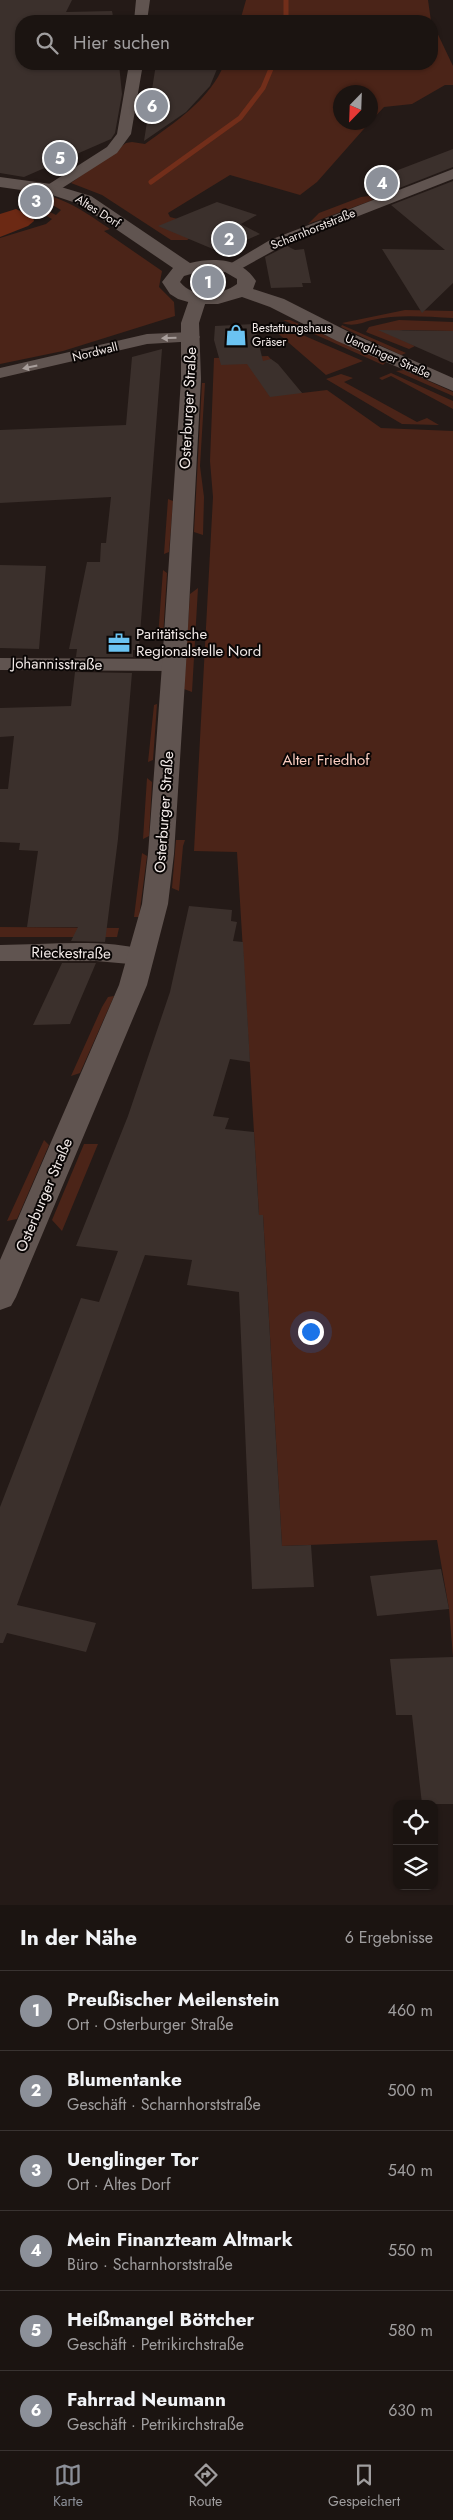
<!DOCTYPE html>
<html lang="de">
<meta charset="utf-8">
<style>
body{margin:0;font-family:Jost,sans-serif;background:#28211f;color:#f1f3f6}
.controls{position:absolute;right:15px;bottom:15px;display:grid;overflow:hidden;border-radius:10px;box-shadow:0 1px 4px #0004}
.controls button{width:45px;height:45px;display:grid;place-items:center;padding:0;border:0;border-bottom:1px solid #393331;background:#1b1411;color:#f1f3f6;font:25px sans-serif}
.compass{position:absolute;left:333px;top:85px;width:45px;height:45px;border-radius:50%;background:#1b1411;box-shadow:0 1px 4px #0004;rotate:203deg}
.you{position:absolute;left:310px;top:1331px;width:18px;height:18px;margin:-12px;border:4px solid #fff;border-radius:50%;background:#1a73e8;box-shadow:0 0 0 8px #1a73e833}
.badge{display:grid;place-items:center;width:32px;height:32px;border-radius:50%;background:#8c9099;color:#fff;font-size:16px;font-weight:700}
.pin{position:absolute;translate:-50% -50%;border:2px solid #fff;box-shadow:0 1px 5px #0006}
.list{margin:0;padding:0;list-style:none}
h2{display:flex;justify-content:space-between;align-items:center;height:65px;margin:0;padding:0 20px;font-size:21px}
h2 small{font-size:16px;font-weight:400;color:#a09e9f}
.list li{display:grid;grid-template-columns:32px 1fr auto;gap:15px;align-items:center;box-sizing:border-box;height:80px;padding:0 20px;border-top:1px solid #393331}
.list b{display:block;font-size:19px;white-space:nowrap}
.list p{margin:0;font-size:16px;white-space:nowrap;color:#a09e9f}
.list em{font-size:16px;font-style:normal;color:#a09e9f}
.icon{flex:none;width:28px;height:28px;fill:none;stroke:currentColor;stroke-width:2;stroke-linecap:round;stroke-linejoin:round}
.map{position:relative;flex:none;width:453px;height:1905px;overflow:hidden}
.search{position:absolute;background:#1b1411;box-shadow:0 1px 4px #0004;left:15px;right:15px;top:15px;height:55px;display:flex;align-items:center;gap:12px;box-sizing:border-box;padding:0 18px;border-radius:20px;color:#a09e9f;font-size:19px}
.sheet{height:545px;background:#1b1411}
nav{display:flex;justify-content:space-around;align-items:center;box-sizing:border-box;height:70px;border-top:1px solid #393331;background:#1b1411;font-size:14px;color:#a09e9f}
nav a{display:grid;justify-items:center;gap:2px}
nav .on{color:#8c9099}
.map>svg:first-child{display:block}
</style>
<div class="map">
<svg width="453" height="1905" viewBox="0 0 453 1905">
<rect width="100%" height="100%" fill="#241a17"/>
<path fill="#4b2418" d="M246,0H428L431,21H240Z
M432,22L453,66V85H445L412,104L384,107L370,122V92H340V122H370L317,182L300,195L230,175L168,213L170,217L208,227L187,240H171L102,195L71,183L126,143L132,142L145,144C174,123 211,99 224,64H432Z
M19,190C59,194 78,207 110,229L104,231L162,271L159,287L174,302L175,316L63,351L0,364V238L46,224L52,219L35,209L40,207L56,215L61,210L49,203L54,201L37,193L31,196Z
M369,196L373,200L308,224L319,213L361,197Z
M405,310L453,311V318C426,317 399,314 372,320C361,323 353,327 342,323Z
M283,320H290L386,362L383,365Z
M399,320L453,322V331L403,330L389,334L415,346L409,349L366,332L369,327Z
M277,324L363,361L326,375L274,330Z
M342,325L406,353L401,355L341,327Z
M268,356L302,393L327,390L381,428L453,431V1657L449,1609L437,1540L282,1546L263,1215H259L237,852L194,851L213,497L210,461L214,358Z
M404,370L453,392V396L396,371Z
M391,373L453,401V409L391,376L382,380L379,378Z
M341,374L353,378L344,382L417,422L427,418L439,425L402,424L326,379Z
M202,383H205L200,466L204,497L203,535L194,532Z
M168,499L173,501L169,552L164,554Z
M163,570L167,573L163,637H158Z
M198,588L192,692L184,689L190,594Z
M157,704L153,760L148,762L154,705Z
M147,778L152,782L149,836L143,839Z
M176,840H185L183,846L179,891L172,888Z
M142,853L147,856L139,917H134Z
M0,927L119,928L117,937H0Z
M114,996L80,1073L71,1076L102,1007L108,997Z
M44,1140L49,1145L17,1219L7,1221Z
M84,1144H98L62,1231L52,1220Z"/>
<path fill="#6c2914" d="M16,209L33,217L34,221L28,226L0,237V214Z"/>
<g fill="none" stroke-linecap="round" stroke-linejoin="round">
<path stroke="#722e1a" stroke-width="5" d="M286,0V21
M151,182L240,118L263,88L273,64"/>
</g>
<path fill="#3b302c" d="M0,0H72L66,12L112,11L114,21H21V64H119L122,94L115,133L111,139L24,177L0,173Z
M156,64H199L198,68L217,69L210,86L186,112L144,141Z
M453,149V167L379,196L364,183Z
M453,181V283L422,313L382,249L445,250L391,205Z
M217,202L257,215L241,224L260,234L220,252L158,226Z
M287,246L295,250L304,249L311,283H302L303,287L271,288L265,257Z
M254,324L263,361L271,359L278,364L302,393L270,397L247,364L221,365L214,340L215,326Z
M378,330L453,331V363Z
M162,349L139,647L138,650H133V657H76L77,649H69L87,562H100L101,543H106L111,497L0,503V430L126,425L132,357Z
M0,565L46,566L39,649L0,648Z
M75,672L132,673L118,839L105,942L71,941L78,927H27L38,851L19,850L20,843L0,842V789H8L14,736L0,737V708L71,706Z
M189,906L232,910L231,921L237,922L233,941L243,942L250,1062L230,1059L213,1116L229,1118L225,1129L254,1132L259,1215H263L282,1546L311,1545L314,1587L252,1589L239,1292L187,1285L192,1260L145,1255L17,1605L96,1623L86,1652L7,1633L3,1643H0V1507L81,1298L99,1302L118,1251L76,1246L128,1116L170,992Z
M62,963H96L70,1024L33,1025Z
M441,1569L449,1609L377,1616L370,1576Z
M453,1657V1804H422L412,1715H396L390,1659Z"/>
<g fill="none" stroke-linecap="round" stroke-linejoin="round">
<path fill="#605450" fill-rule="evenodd" d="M136,0H150L147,21H134Z
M129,64H143L131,134L117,153L56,192H46L43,189L46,186L107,147L117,134Z
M453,169V179L282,246L237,271H225L223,268L270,240Z
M191,332L197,333L200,337L197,341L147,344L0,378V368L147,334Z
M0,658L174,659L182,660L185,665L182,670L174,671L0,670Z
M0,945C48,945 103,938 150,951L154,957L150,963L141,965L96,961H0Z"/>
<path fill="#605450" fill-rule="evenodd" d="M198,292L205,294L207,298L199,323L201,379L186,665L174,854L168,904L147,985L16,1297L11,1306L0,1310V1260L119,985L142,904L148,854L162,665L181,379V323L191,294Z"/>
<path fill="#605450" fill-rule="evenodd" d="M0,177L51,184L91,196L190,263C214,257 242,258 256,281L253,289L284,299L351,333L453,378V391L337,341L270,307L242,297L218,304H195L178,299L170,294L162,282L173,268L79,204L49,194L0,187ZM205,270L225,272L237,279V284C222,295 193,299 180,282L184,276Z"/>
</g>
<defs><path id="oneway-solid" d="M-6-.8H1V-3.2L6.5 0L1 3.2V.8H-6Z" transform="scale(1.25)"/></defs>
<g fill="#a99f9c">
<use href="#oneway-solid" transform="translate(169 338) rotate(178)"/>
<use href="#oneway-solid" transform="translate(30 367) rotate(168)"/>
</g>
<defs>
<g id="shop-bare" transform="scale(1.725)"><path d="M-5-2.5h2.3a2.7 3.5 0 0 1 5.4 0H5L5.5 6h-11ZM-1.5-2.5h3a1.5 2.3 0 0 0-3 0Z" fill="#6bc3f2" stroke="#0a0605" stroke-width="2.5" paint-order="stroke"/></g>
<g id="office-bare" transform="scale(1.725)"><path d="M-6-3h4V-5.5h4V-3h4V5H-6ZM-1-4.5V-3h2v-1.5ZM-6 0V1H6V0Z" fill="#6bc3f2" stroke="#0a0605" stroke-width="2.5" paint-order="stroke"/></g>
</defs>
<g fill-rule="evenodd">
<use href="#shop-bare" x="236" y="335"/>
<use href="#office-bare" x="119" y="643"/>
</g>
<g text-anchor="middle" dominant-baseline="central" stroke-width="4" stroke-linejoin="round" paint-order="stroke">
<g font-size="12" fill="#f2eae8" stroke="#0a0605">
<text transform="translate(98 211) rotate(32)">Altes Dorf</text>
<text transform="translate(313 229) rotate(-22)">Scharnhorststraße</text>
<text transform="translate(95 352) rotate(-14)">Nordwall</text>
<text transform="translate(388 356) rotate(24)">Uenglinger Straße</text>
</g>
<g font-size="12" fill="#f2eae8" stroke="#0a0605" text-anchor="start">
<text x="252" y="328">Bestattungshaus<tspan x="252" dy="14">Gräser</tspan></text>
</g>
<g font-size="15" fill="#f2eae8" stroke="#0a0605">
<text transform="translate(188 408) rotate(-87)">Osterburger Straße</text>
<text transform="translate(57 664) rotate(1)">Johannisstraße</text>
<text transform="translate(164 812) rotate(-86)">Osterburger Straße</text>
<text transform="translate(71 953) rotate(1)">Rieckestraße</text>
<text transform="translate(44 1195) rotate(-67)">Osterburger Straße</text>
</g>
<g font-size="15" fill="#f2eae8" stroke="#0a0605" text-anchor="start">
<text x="136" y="634">Paritätische<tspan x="136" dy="17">Regionalstelle Nord</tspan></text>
</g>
<g font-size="15" fill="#facec1" stroke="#0a0605">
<text x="326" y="760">Alter Friedhof</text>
</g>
</g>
</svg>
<div class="controls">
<button><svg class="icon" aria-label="locate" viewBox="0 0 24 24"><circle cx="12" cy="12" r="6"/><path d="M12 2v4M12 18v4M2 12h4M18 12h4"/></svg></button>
<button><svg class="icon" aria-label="layers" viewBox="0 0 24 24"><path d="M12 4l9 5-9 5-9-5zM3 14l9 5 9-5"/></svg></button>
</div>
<svg class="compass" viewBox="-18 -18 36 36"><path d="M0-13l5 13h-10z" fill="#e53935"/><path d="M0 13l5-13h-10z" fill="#a09e9f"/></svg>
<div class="you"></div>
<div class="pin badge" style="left:208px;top:282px">1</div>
<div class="pin badge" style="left:229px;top:239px">2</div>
<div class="pin badge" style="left:36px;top:201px">3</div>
<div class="pin badge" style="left:382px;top:183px">4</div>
<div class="pin badge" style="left:60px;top:158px">5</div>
<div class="pin badge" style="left:152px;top:106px">6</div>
<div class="search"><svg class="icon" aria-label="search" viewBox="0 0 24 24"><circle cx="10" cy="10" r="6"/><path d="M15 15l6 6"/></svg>Hier suchen</div>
</div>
<section class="sheet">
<h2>In der Nähe<small>6 Ergebnisse</small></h2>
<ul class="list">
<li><span class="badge">1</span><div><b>Preußischer Meilenstein</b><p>Ort · Osterburger Straße</p></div><em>460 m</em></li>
<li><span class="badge">2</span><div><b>Blumentanke</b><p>Geschäft · Scharnhorststraße</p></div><em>500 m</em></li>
<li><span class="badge">3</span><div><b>Uenglinger Tor</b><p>Ort · Altes Dorf</p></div><em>540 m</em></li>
<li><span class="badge">4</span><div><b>Mein Finanzteam Altmark</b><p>Büro · Scharnhorststraße</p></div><em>550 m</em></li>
<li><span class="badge">5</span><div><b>Heißmangel Böttcher</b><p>Geschäft · Petrikirchstraße</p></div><em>580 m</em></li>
<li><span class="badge">6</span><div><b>Fahrrad Neumann</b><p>Geschäft · Petrikirchstraße</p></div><em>630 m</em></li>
</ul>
</section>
<nav>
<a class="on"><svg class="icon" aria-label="map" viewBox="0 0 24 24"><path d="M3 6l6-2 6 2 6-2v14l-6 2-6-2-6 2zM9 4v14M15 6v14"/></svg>Karte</a>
<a><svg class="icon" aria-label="directions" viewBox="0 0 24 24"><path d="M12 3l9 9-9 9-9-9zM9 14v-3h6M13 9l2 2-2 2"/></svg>Route</a>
<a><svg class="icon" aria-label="saved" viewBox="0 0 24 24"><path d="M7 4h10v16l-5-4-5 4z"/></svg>Gespeichert</a>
</nav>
